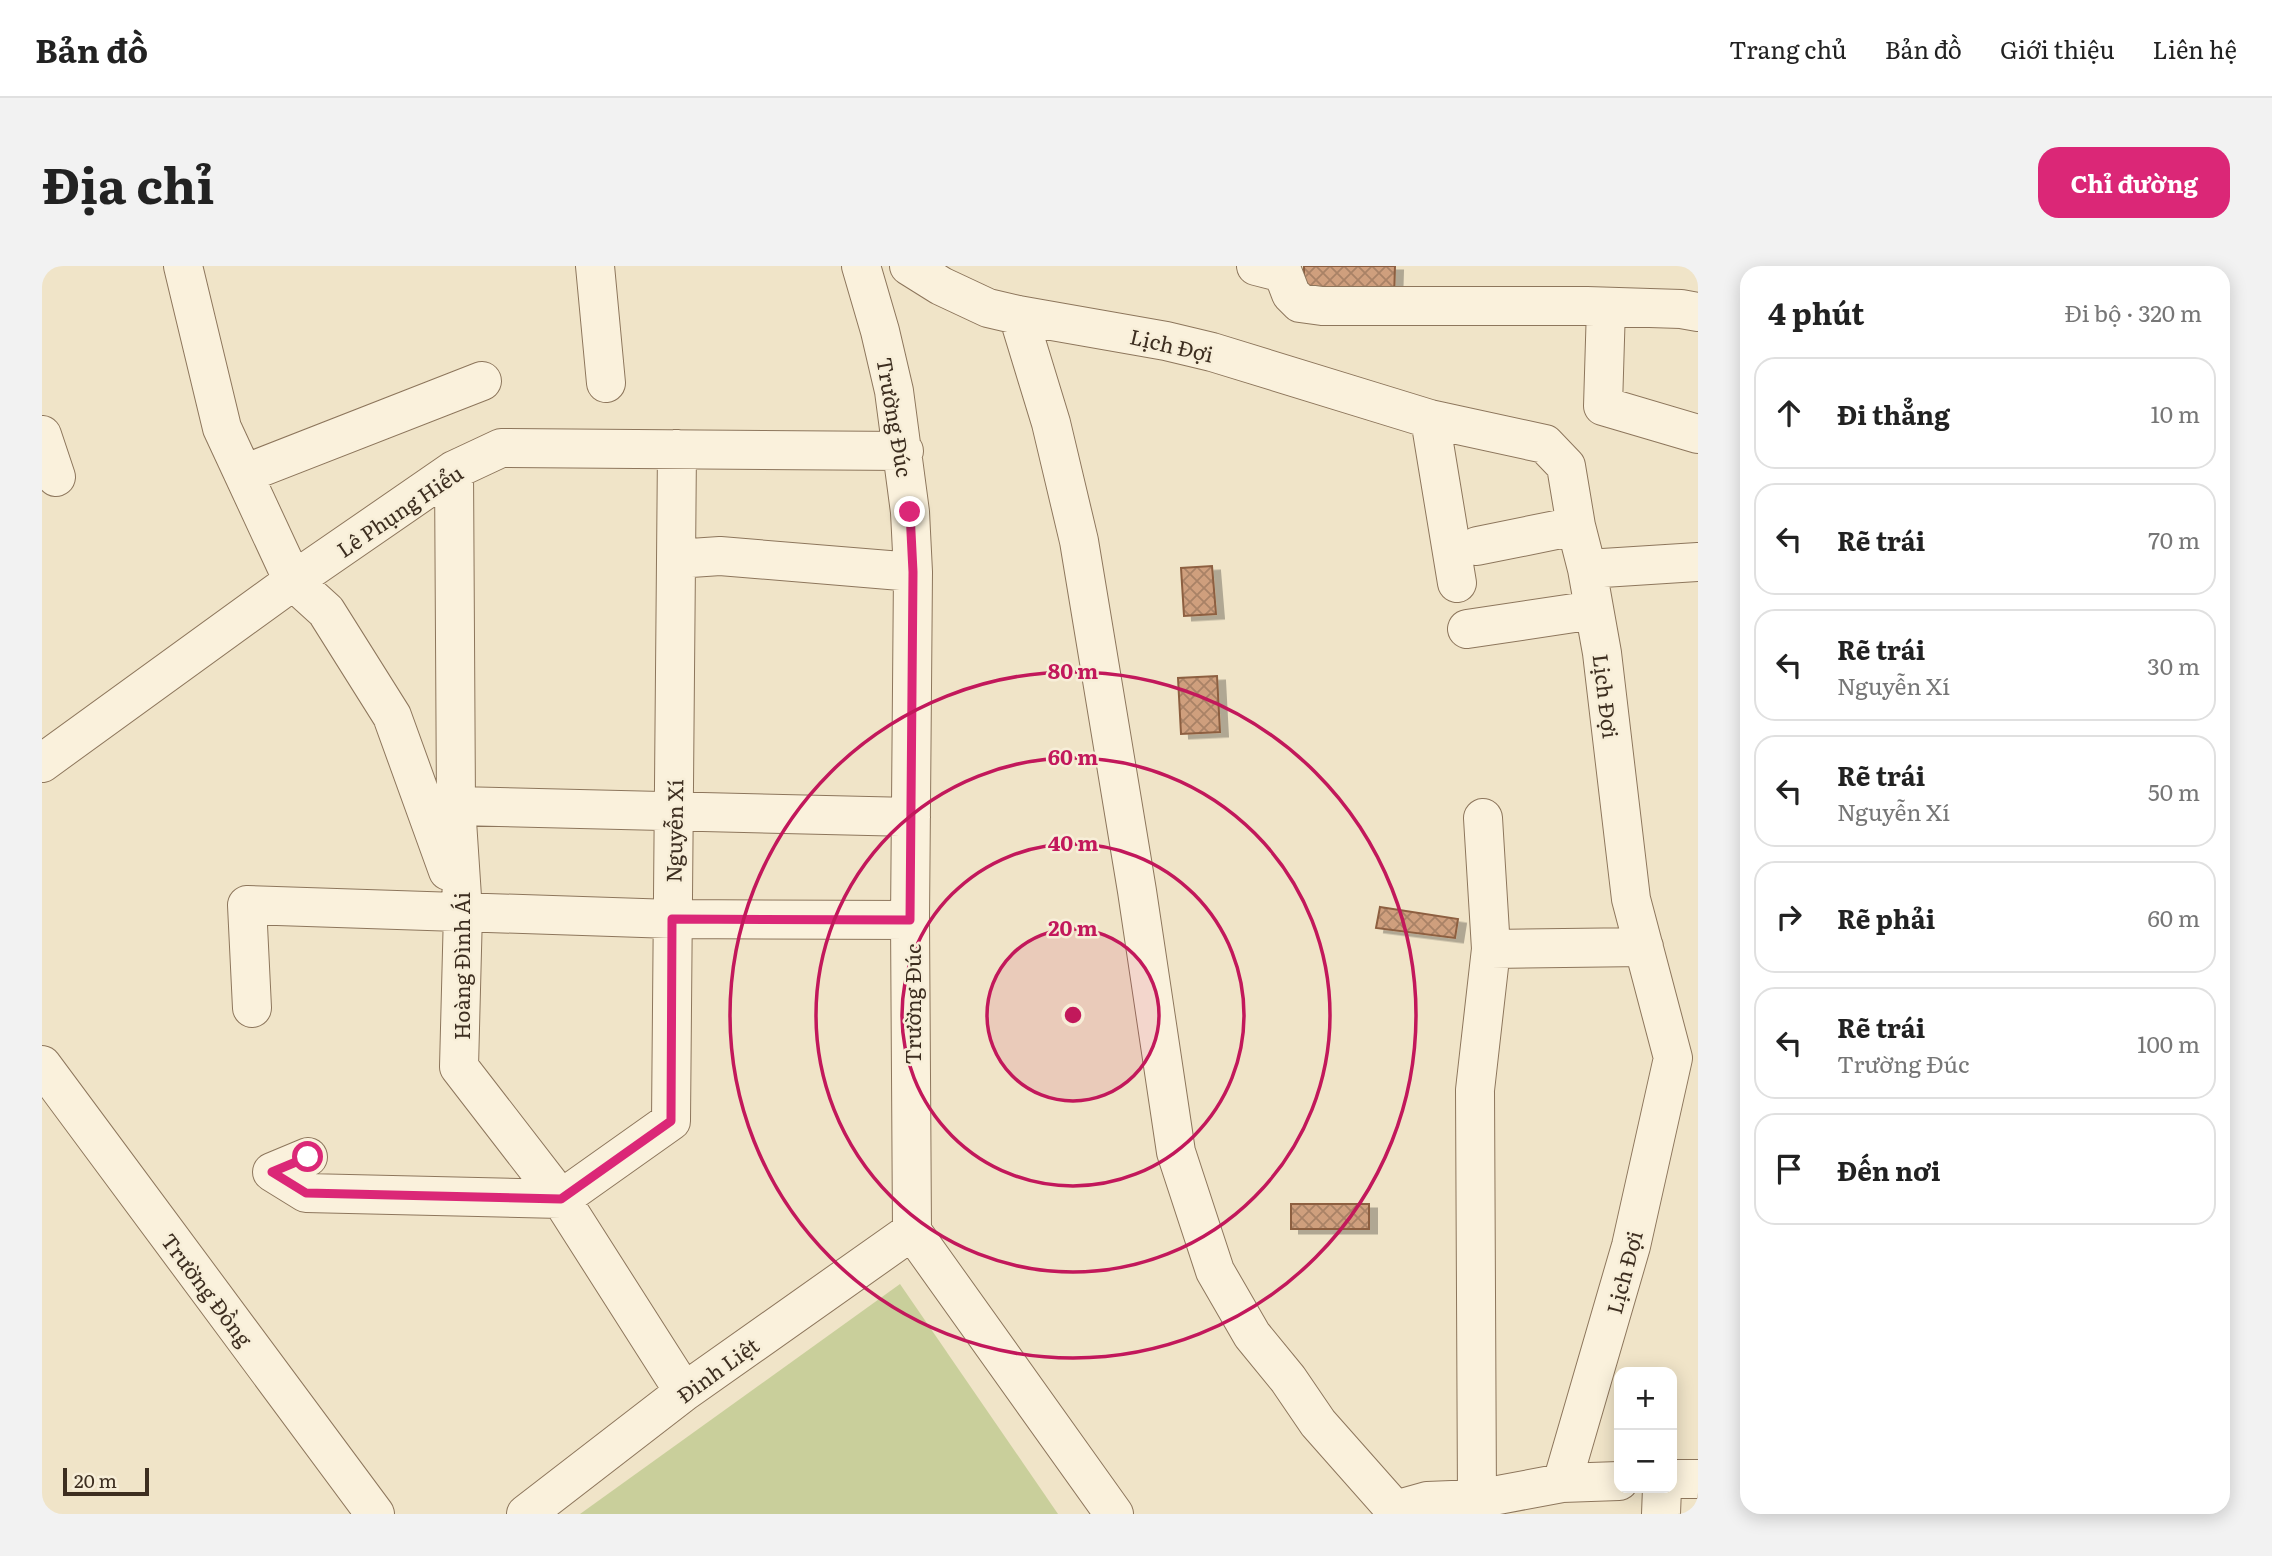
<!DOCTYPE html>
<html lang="vi">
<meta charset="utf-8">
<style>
body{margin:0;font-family:Literata,serif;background:#f2f2f2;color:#222}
.controls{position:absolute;right:21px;bottom:21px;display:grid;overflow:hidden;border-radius:14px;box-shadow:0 4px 18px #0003}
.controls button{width:63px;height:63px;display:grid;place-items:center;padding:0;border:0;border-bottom:2px solid #e0e0e0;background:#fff;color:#222;font:35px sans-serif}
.scale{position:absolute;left:21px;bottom:18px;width:86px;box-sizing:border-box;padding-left:7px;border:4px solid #3d2e20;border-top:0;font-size:19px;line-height:24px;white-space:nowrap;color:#3d2e20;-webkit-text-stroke:5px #f7eed8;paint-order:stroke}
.stop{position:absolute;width:21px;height:21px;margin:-16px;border:5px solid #db2777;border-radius:50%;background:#fff}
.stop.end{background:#db2777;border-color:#fff;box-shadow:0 2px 7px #0008}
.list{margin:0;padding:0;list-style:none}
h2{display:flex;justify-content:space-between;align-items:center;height:91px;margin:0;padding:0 28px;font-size:30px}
h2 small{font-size:23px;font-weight:400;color:#767676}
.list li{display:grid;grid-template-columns:46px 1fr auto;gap:21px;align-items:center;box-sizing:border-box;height:112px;margin:0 14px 14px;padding:0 14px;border:2px solid #e0e0e0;border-radius:21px}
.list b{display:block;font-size:26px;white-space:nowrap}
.list p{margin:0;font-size:23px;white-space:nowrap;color:#767676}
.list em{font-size:23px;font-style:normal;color:#767676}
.icon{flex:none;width:38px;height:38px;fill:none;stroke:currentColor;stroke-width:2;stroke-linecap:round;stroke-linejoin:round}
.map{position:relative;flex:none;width:1656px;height:1248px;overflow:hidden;border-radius:21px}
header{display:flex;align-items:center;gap:42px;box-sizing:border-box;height:98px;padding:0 35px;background:#fff;border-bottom:2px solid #e0e0e0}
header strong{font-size:33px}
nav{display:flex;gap:38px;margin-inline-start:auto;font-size:24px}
.intro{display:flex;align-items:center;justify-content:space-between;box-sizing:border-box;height:168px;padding:0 42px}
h1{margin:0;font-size:49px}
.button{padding:18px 32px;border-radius:21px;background:#db2777;color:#fff;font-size:24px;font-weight:700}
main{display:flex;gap:42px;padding:0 42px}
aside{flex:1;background:#fff;border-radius:21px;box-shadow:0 4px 18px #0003}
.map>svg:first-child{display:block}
</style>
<header>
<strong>Bản đồ</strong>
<nav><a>Trang chủ</a><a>Bản đồ</a><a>Giới thiệu</a><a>Liên hệ</a></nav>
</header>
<div class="intro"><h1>Địa chỉ</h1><a class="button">Chỉ đường</a></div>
<main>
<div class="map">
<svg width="1656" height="1248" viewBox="0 0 1656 1248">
<defs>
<pattern id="building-cross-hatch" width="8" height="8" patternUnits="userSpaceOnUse" patternTransform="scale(1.75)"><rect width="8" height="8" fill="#cf9f7d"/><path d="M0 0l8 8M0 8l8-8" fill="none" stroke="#a98266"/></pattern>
<filter id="shadow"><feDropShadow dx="8" dy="4.5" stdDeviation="0" flood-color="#0004"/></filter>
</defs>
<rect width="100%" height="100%" fill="#f0e4c8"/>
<path fill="#c9cf9b" d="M858,1018L1016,1248H538Z"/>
<path fill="url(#building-cross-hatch)" stroke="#8d5f41" stroke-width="2" filter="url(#shadow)" d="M1262,0H1353L1352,32L1262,31Z
M1170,300L1174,348L1142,350L1139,302Z
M1175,410L1178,466L1139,468L1136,412Z
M1338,641L1416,653L1413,672L1334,662Z
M1249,938H1327V963H1249Z"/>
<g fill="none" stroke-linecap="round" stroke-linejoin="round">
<g stroke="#8d765c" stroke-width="40">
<path id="minor" d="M141,0L180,162L251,315L284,345L350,450L406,605
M553,0L564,117
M819,0L838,65L852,125L868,246L871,306L868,654L870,965L1072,1248
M867,0L899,20L946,42L976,49L1124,75L1170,86L1388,153L1503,178L1524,200L1534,260L1545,303L1560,387L1589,633L1631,792L1589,980L1520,1217
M1214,0L1241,7L1249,28L1258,37L1280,40H1545L1639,43L1656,46
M1564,41L1561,140L1656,168
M976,49L1009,157L1037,275L1095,625L1134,886L1173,1005L1210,1069L1246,1113L1276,1157L1353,1244
M1388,153L1415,317
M0,169L14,211
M412,204L414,540L421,646L417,801L519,933L642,1126
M202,208L440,115
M1435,280L1534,260
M634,293L678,290L871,306
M1545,303L1656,296
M1425,363L1552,344
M0,497L251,315L412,204L459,182L862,185
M414,540L869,551
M1449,683L1602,681
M210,742L205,639L630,653L868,654
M0,799L333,1248
M266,891L230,906L264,927L519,933L629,855L635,183
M1630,1213H1656
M1435,1233L1433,824L1449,683L1441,552
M484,1248L642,1126L870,965
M1353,1248V1244L1385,1235L1435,1233L1520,1217L1577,1215
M1619,1248L1620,1222"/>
</g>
<use href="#minor" stroke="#faf1dc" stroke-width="38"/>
</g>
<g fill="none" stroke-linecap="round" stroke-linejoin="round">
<path stroke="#db2777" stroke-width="9" d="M266,891L230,906L264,927L519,933L629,855L630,653L868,654L871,306L868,246"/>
</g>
<circle cx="1031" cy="749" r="86" fill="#c2185b" fill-opacity=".12"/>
<g fill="none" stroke="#c2185b" stroke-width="3.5">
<circle cx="1031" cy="749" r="86"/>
<circle cx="1031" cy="749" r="171"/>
<circle cx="1031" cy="749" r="257"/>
<circle cx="1031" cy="749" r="343"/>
</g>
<g text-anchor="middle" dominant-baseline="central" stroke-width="5" stroke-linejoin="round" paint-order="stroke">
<g font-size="21" fill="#3d2e20" stroke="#f7eed8">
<text transform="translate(1130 78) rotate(13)">Lịch Đợi</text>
<text transform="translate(854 151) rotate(80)">Trường Đúc</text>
<text transform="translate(357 244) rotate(-34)">Lê Phụng Hiểu</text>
<text transform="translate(1565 430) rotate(83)">Lịch Đợi</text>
<text transform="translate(631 565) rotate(-89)">Nguyễn Xí</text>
<text transform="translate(418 700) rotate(-90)">Hoàng Đình Ái</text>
<text transform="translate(869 738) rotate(-90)">Trường Đúc</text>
<text transform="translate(1581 1006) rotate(-75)">Lịch Đợi</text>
<text transform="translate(166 1023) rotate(53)">Trường Đồng</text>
<text transform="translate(675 1103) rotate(-36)">Đinh Liệt</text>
</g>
</g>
<circle cx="1031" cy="749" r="10" fill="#c2185b" stroke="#f7eed8" stroke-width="3.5"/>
<g font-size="21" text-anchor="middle" font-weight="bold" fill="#c2185b" stroke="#f7eed8" stroke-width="5" stroke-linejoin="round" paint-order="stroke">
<text x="1031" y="413">80 m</text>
<text x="1031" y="499">60 m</text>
<text x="1031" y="585">40 m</text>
<text x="1031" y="670">20 m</text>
</g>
</svg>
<div class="controls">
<button>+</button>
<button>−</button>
</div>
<div class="scale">20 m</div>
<div class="stop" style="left:266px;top:891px"></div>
<div class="stop end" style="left:868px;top:246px"></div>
</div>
<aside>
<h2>4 phút<small>Đi bộ · 320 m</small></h2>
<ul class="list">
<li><svg class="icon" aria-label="ahead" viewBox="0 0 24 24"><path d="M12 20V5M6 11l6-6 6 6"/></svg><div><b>Đi thẳng</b></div><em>10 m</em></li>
<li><svg class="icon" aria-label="left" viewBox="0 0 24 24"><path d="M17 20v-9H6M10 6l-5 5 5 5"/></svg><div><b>Rẽ trái</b></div><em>70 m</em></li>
<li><svg class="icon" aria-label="left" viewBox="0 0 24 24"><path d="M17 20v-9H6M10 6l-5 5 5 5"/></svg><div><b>Rẽ trái</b><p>Nguyễn Xí</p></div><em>30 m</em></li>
<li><svg class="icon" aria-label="left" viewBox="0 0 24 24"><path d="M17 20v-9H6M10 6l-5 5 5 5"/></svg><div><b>Rẽ trái</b><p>Nguyễn Xí</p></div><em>50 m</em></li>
<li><svg class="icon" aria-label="right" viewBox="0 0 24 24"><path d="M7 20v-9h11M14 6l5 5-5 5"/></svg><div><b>Rẽ phải</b></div><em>60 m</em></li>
<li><svg class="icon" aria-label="left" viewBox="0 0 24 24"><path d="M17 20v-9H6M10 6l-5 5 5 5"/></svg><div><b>Rẽ trái</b><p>Trường Đúc</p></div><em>100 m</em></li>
<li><svg class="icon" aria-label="arrive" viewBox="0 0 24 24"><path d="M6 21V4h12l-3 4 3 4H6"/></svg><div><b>Đến nơi</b></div></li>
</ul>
</aside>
</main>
